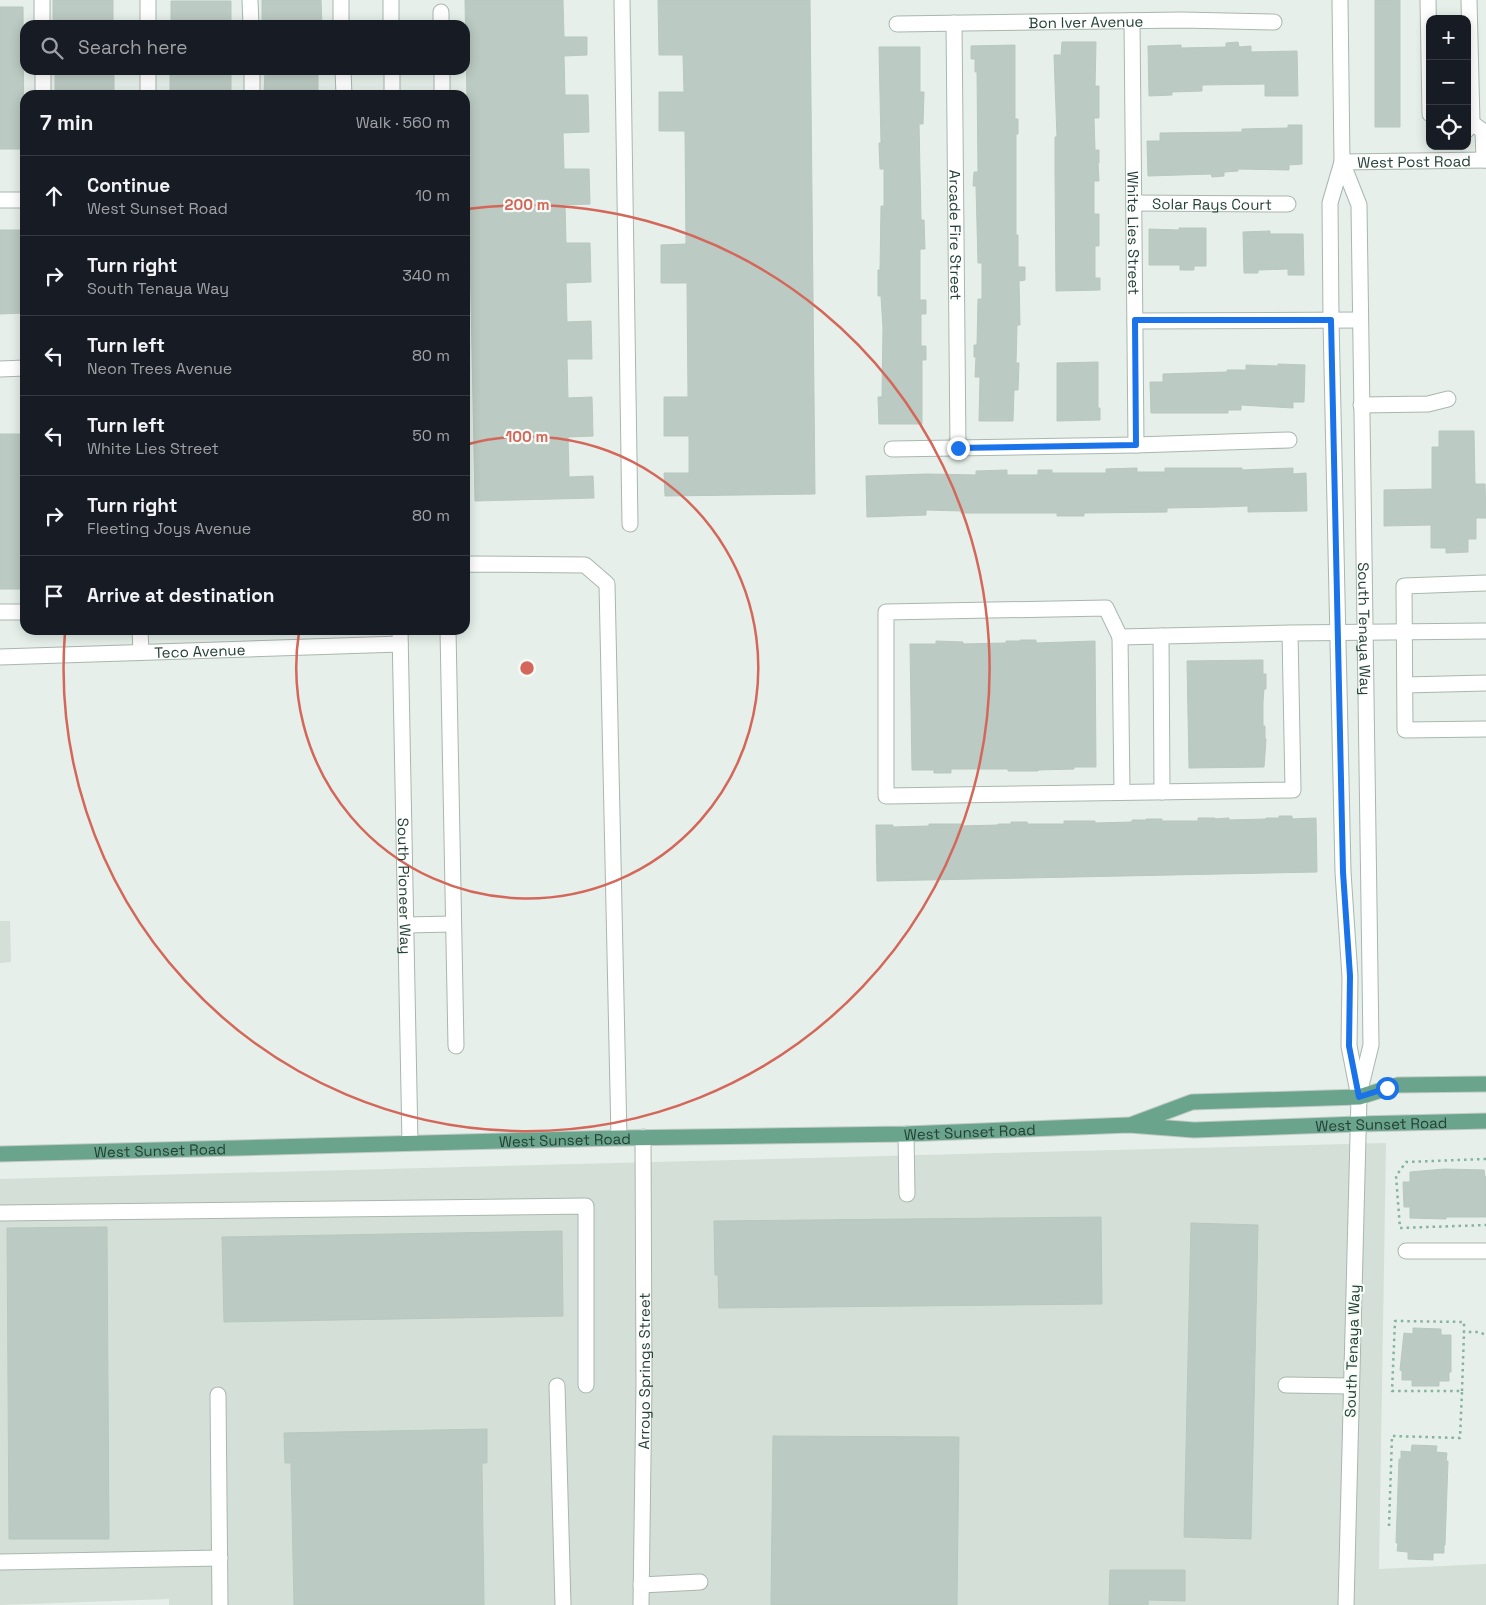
<!DOCTYPE html>
<meta charset="utf-8">
<style>
body{margin:0;font-family:"Space Grotesk",sans-serif;background:#242831;color:#f1f3f6}
.controls{position:absolute;right:15px;top:15px;display:grid;overflow:hidden;border-radius:10px;box-shadow:0 2px 12px #0003}
.controls button{width:45px;height:45px;display:grid;place-items:center;padding:0;border:0;border-bottom:1px solid #363941;background:#171b24;color:#f1f3f6;font:25px sans-serif}
.stop{position:absolute;width:15px;height:15px;margin:-11px;border:4px solid #1a73e8;border-radius:50%;background:#fff}
.stop.end{background:#1a73e8;border-color:#fff;box-shadow:0 1px 5px #0008}
.list{margin:0;padding:0;list-style:none}
h2{display:flex;justify-content:space-between;align-items:center;height:65px;margin:0;padding:0 20px;font-size:21px}
h2 small{font-size:16px;font-weight:400;color:#9ea1a6}
.list li{display:grid;grid-template-columns:32px 1fr auto;gap:15px;align-items:center;box-sizing:border-box;height:80px;padding:0 20px;border-top:1px solid #363941}
.list b{display:block;font-size:19px;white-space:nowrap}
.list p{margin:0;font-size:16px;white-space:nowrap;color:#9ea1a6}
.list em{font-size:16px;font-style:normal;color:#9ea1a6}
.icon{flex:none;width:28px;height:28px;fill:none;stroke:currentColor;stroke-width:2;stroke-linecap:round;stroke-linejoin:round}
.map{position:relative;flex:none;width:1486px;height:1605px;overflow:hidden}
.search{position:absolute;background:#171b24;box-shadow:0 2px 12px #0003;left:20px;top:20px;width:450px;height:55px;display:flex;align-items:center;gap:12px;box-sizing:border-box;padding:0 18px;border-radius:15px;color:#9ea1a6;font-size:19px}
.panel{position:absolute;background:#171b24;box-shadow:0 2px 12px #0003;left:20px;top:90px;width:450px;height:545px;border-radius:15px}
.map>svg:first-child{display:block}
</style>
<div class="map">
<svg width="1486" height="1605" viewBox="0 0 1486 1605">
<rect width="100%" height="100%" fill="#e6efe9"/>
<path fill="#d4dfd8" d="M0,921H10L11,962L0,963Z
M1386,1143L1379,1569L1486,1564V1605H169V1599L0,1605V1179Z"/>
<path fill="#bbcac2" stroke="#b8c8bf" d="M53,0H113V25H53Z
M262,0H321L322,25H262Z
M465,0H563L564,37H587V55L564,56L565,95H588L589,132L563,133L564,169H589L590,204L565,205L566,243H590L591,282L566,283L567,322L591,321L592,359H567L568,398L592,397L593,436L568,437L569,477L593,476L594,498L475,501Z
M658,0H810L815,494L665,496L664,473H689V436H664V397H688L687,283H661V245L686,244L685,131H659V92H684L683,55H659Z
M1375,0H1400V127H1375Z
M171,1H231V25H171Z
M0,7H23L24,149H0Z
M1062,42H1096L1095,86H1099V118H1094L1095,150H1099V163H1098L1099,181H1094V214H1099V246H1095V278H1100V290L1056,291L1055,170V137H1057L1054,55H1061Z
M1238,42L1239,47L1251,46V52L1297,51L1298,96H1265V84L1202,85V91L1172,92V95L1149,96L1148,46L1181,45V48L1226,47V43Z
M1015,45V119H1018V134H1016V235H1018V267H1025V280L1019,281L1020,325H1017L1016,363H1019L1018,390H1014L1013,421H979L980,377H975L976,357H974V345H977L978,299H982V263H978L976,186H973L974,172H978L977,72H975V59H971V46Z
M879,47H920V92H924L923,124H919L921,220H924L925,249H920V300H926V314H921V346H926V360H922V424H879L878,397H882L883,328L881,296H878V270H880L881,206H884V169H880L879,143H881Z
M55,70H114V95H55Z
M170,70H231V95H170Z
M265,70H318V95H264Z
M1288,125H1302V164L1289,165V170L1238,169V171L1224,172V176L1212,177L1211,174L1148,176L1147,141H1160V133L1242,132V129L1288,128Z
M1179,228H1206V266H1194V270H1180V265H1149V229L1179,230Z
M0,230H25V313L0,314Z
M1270,231V234H1303L1304,275H1288V269L1258,270V273H1244L1243,232Z
M1098,362V408H1100V420L1057,421V363Z
M1278,364L1305,365L1304,402H1293V408L1241,405V410H1228V413H1151L1150,382H1163V374L1227,372V370H1246V365L1278,366Z
M1439,431H1474L1475,484H1485L1486,518H1476V539H1468V552L1446,553V548H1431V525L1384,526V490L1432,489V447H1439Z
M0,434H25V589H0Z
M1137,468V472H1165V468H1242V470L1293,468V474L1306,473L1307,511L1248,512V506L1219,507L1167,508V512L1084,513V516H1057V513H961V511L926,510V515L867,517L866,476L927,474L976,475V471L1007,470V475H1038V470H1052V473H1106V469Z
M1020,640H1036V643L1095,641L1096,767H1074V769L1038,770V771H1008V769H951V773H934V770H912L910,644H936V641L963,642V644L1006,643V641H1020Z
M1263,660V674H1266V689H1264L1263,702V726H1265V739H1266L1264,767L1189,768L1187,661Z
M1279,816H1292V819L1316,818L1317,872L877,881L876,825H893V827L929,826V824H961V826L998,825V824H1011V822H1027L1028,824H1064V821H1095V823L1132,822V820H1146V819H1162V821H1198V818H1215V819L1229,818V820L1266,819V818H1279Z
M1445,1169L1484,1170L1485,1177L1486,1176V1217H1446V1219L1410,1218V1207H1404L1403,1182H1410V1172Z
M1101,1217L1102,1304L719,1308L718,1275H715L714,1221Z
M1191,1223L1258,1225L1251,1539L1184,1537Z
M107,1227L109,1539H9L7,1228Z
M562,1231L563,1316L224,1322L222,1237Z
M1413,1328L1441,1329V1335H1451V1372H1449V1381H1439V1386H1412V1380H1402V1371L1400,1370L1404,1333L1413,1334Z
M487,1429V1463H482L484,1605H294L291,1463H285L284,1433Z
M773,1436L959,1437L957,1605H771Z
M1412,1445L1437,1446L1436,1452L1447,1453L1446,1461H1448L1445,1545H1444V1553H1433V1560L1408,1559V1552L1397,1551L1398,1543H1396L1399,1459H1401V1451L1411,1452Z
M1110,1570H1185V1601L1148,1600V1605H1109Z"/>
<g fill="none" stroke-linecap="round" stroke-linejoin="round">
<g stroke="#a8b7af" stroke-width="17">
<g id="minor">
<path d="M42,0V25"/>
<path d="M148,0V25"/>
<path d="M250,0L251,25"/>
<path d="M341,0V25"/>
<path d="M391,0V25"/>
<path d="M622,0L630,524"/>
<path d="M1340,0L1342,162L1330,203L1331,320L1343,872L1350,977L1349,1046L1359,1097L1346,1605"/>
<path d="M1428,0L1430,114"/>
<path d="M441,12V25"/>
<path id="s1" d="M1132,21L1136,445"/>
<path id="s2" d="M954,23L958,448"/>
<path id="s3" d="M897,24L1182,20L1274,22"/>
<path d="M43,70V95"/>
<path d="M148,70V95"/>
<path d="M252,70V95"/>
<path d="M343,70L344,95"/>
<path d="M392,70V95"/>
<path d="M442,70V95"/>
<path d="M1472,123L1483,131L1484,160"/>
<path d="M1467,130L1472,123L1469,0"/>
<path id="s4" d="M1342,162L1359,205L1371,1045L1360,1090"/>
<path id="s5" d="M1342,162L1486,160"/>
<path d="M0,200H25"/>
<path id="s6" d="M1134,203L1288,204"/>
<path d="M1135,321L1360,320"/>
<path d="M0,369L25,368"/>
<path d="M1361,405L1428,404L1448,399"/>
<path d="M892,449L1136,445L1289,440"/>
<path d="M465,566L467,564L585,565L607,584L619,1138"/>
<path d="M1486,583L1404,586L1405,730L1486,729"/>
<path d="M0,612H25"/>
<path d="M140,630L141,652"/>
<path id="s7" d="M400,630L410,1143"/>
<path d="M448,630L456,1046"/>
<path d="M1290,633L1293,790L886,796V612L1106,608L1120,637L1290,633L1486,631"/>
<path d="M1161,636L1162,792"/>
<path d="M1120,637L1122,792"/>
<path id="s8" d="M0,657L400,644"/>
<path d="M1405,685L1486,683"/>
<path d="M406,925L453,924"/>
<path d="M906,1134L907,1194"/>
<path d="M0,1213L586,1206V1385"/>
<path d="M1406,1251H1486"/>
<path d="M1286,1385L1351,1386"/>
<path d="M557,1386L563,1605"/>
<path d="M218,1395L220,1605"/>
<path d="M0,1562L220,1558"/>
<path d="M641,1585L700,1582"/>
<path id="s9" d="M641,1605L644,1384L643,1137"/>
</g>
</g>
<g stroke="#c2cac6" stroke-width="17">
<g id="major">
<path d="M1133,1124L1192,1102L1359,1097L1398,1085L1486,1084"/>
<path id="s10" d="M0,1154L619,1138L906,1134L1129,1125L1194,1130L1358,1124L1486,1121"/>
</g>
</g>
<path stroke="#86b29e" stroke-width="2.5" stroke-dasharray="2.5 4" stroke-linecap="butt" d="M1486,1159L1406,1162L1396,1176L1400,1228L1486,1225
M1462,1391L1464,1332
M1389,1526L1392,1436L1460,1438L1462,1391H1392L1395,1321L1464,1322V1332H1479L1486,1335"/>
<use href="#minor" stroke="#fff" stroke-width="15"/>
<use href="#major" stroke="#6aa48d" stroke-width="15"/>
</g>
<g fill="none" stroke-linecap="round" stroke-linejoin="round">
<path stroke="#1a73e8" stroke-width="6" d="M958,448L1136,445L1135,320H1331L1343,872L1350,976L1349,1046L1359,1097L1387,1088"/>
</g>
<g fill="none" stroke="#d46759" stroke-width="2.5">
<path d="M465 445A231 231 0 1 1 299 632"/>
<path d="M467 209A463 463 0 1 1 65 632"/>
</g>
<g text-anchor="middle" dominant-baseline="central" stroke-width="4.5" stroke-linejoin="round" paint-order="stroke">
<g font-size="15" fill="#244135" stroke="#f6fbf8">
<text stroke="none"><textPath href="#s3" startOffset="189">Bon Iver Avenue</textPath></text>
<text stroke="none"><textPath href="#s5" startOffset="72">West Post Road</textPath></text>
<text stroke="none"><textPath href="#s6" startOffset="78">Solar Rays Court</textPath></text>
<text stroke="none"><textPath href="#s1" startOffset="212">White Lies Street</textPath></text>
<text stroke="none"><textPath href="#s2" startOffset="212">Arcade Fire Street</textPath></text>
<text stroke="none"><textPath href="#s4" startOffset="470">South Tenaya Way</textPath></text>
<text stroke="none"><textPath href="#s8" startOffset="200">Teco Avenue</textPath></text>
<text stroke="none"><textPath href="#s7" startOffset="256">South Pioneer Way</textPath></text>
<text stroke="none"><textPath href="#s10" startOffset="1382">West Sunset Road</textPath></text>
<text stroke="none"><textPath href="#s10" startOffset="970">West Sunset Road</textPath></text>
<text stroke="none"><textPath href="#s10" startOffset="565">West Sunset Road</textPath></text>
<text stroke="none"><textPath href="#s10" startOffset="160">West Sunset Road</textPath></text>
<text transform="translate(1352 1351) rotate(-88)">South Tenaya Way</text>
<text stroke="none"><textPath href="#s9" startOffset="234">Arroyo Springs Street</textPath></text>
</g>
</g>
<circle cx="527" cy="668" r="8" fill="#d46759" stroke="#f6fbf8" stroke-width="2.5"/>
<g font-size="15" text-anchor="middle" font-weight="bold" fill="#d46759" stroke="#f6fbf8" stroke-width="4.5" stroke-linejoin="round" paint-order="stroke">
<text x="527" y="210">200 m</text>
<text x="527" y="442">100 m</text>
</g>
</svg>
<div class="controls">
<button>+</button>
<button>−</button>
<button><svg class="icon" aria-label="locate" viewBox="0 0 24 24"><circle cx="12" cy="12" r="6"/><path d="M12 2v4M12 18v4M2 12h4M18 12h4"/></svg></button>
</div>
<div class="stop" style="left:1387px;top:1088px"></div>
<div class="stop end" style="left:958px;top:448px"></div>
<div class="search"><svg class="icon" aria-label="search" viewBox="0 0 24 24"><circle cx="10" cy="10" r="6"/><path d="M15 15l6 6"/></svg>Search here</div>
<section class="panel">
<h2>7 min<small>Walk · 560 m</small></h2>
<ul class="list">
<li><svg class="icon" aria-label="ahead" viewBox="0 0 24 24"><path d="M12 20V5M6 11l6-6 6 6"/></svg><div><b>Continue</b><p>West Sunset Road</p></div><em>10 m</em></li>
<li><svg class="icon" aria-label="right" viewBox="0 0 24 24"><path d="M7 20v-9h11M14 6l5 5-5 5"/></svg><div><b>Turn right</b><p>South Tenaya Way</p></div><em>340 m</em></li>
<li><svg class="icon" aria-label="left" viewBox="0 0 24 24"><path d="M17 20v-9H6M10 6l-5 5 5 5"/></svg><div><b>Turn left</b><p>Neon Trees Avenue</p></div><em>80 m</em></li>
<li><svg class="icon" aria-label="left" viewBox="0 0 24 24"><path d="M17 20v-9H6M10 6l-5 5 5 5"/></svg><div><b>Turn left</b><p>White Lies Street</p></div><em>50 m</em></li>
<li><svg class="icon" aria-label="right" viewBox="0 0 24 24"><path d="M7 20v-9h11M14 6l5 5-5 5"/></svg><div><b>Turn right</b><p>Fleeting Joys Avenue</p></div><em>80 m</em></li>
<li><svg class="icon" aria-label="arrive" viewBox="0 0 24 24"><path d="M6 21V4h12l-3 4 3 4H6"/></svg><div><b>Arrive at destination</b></div></li>
</ul>
</section>
</div>
